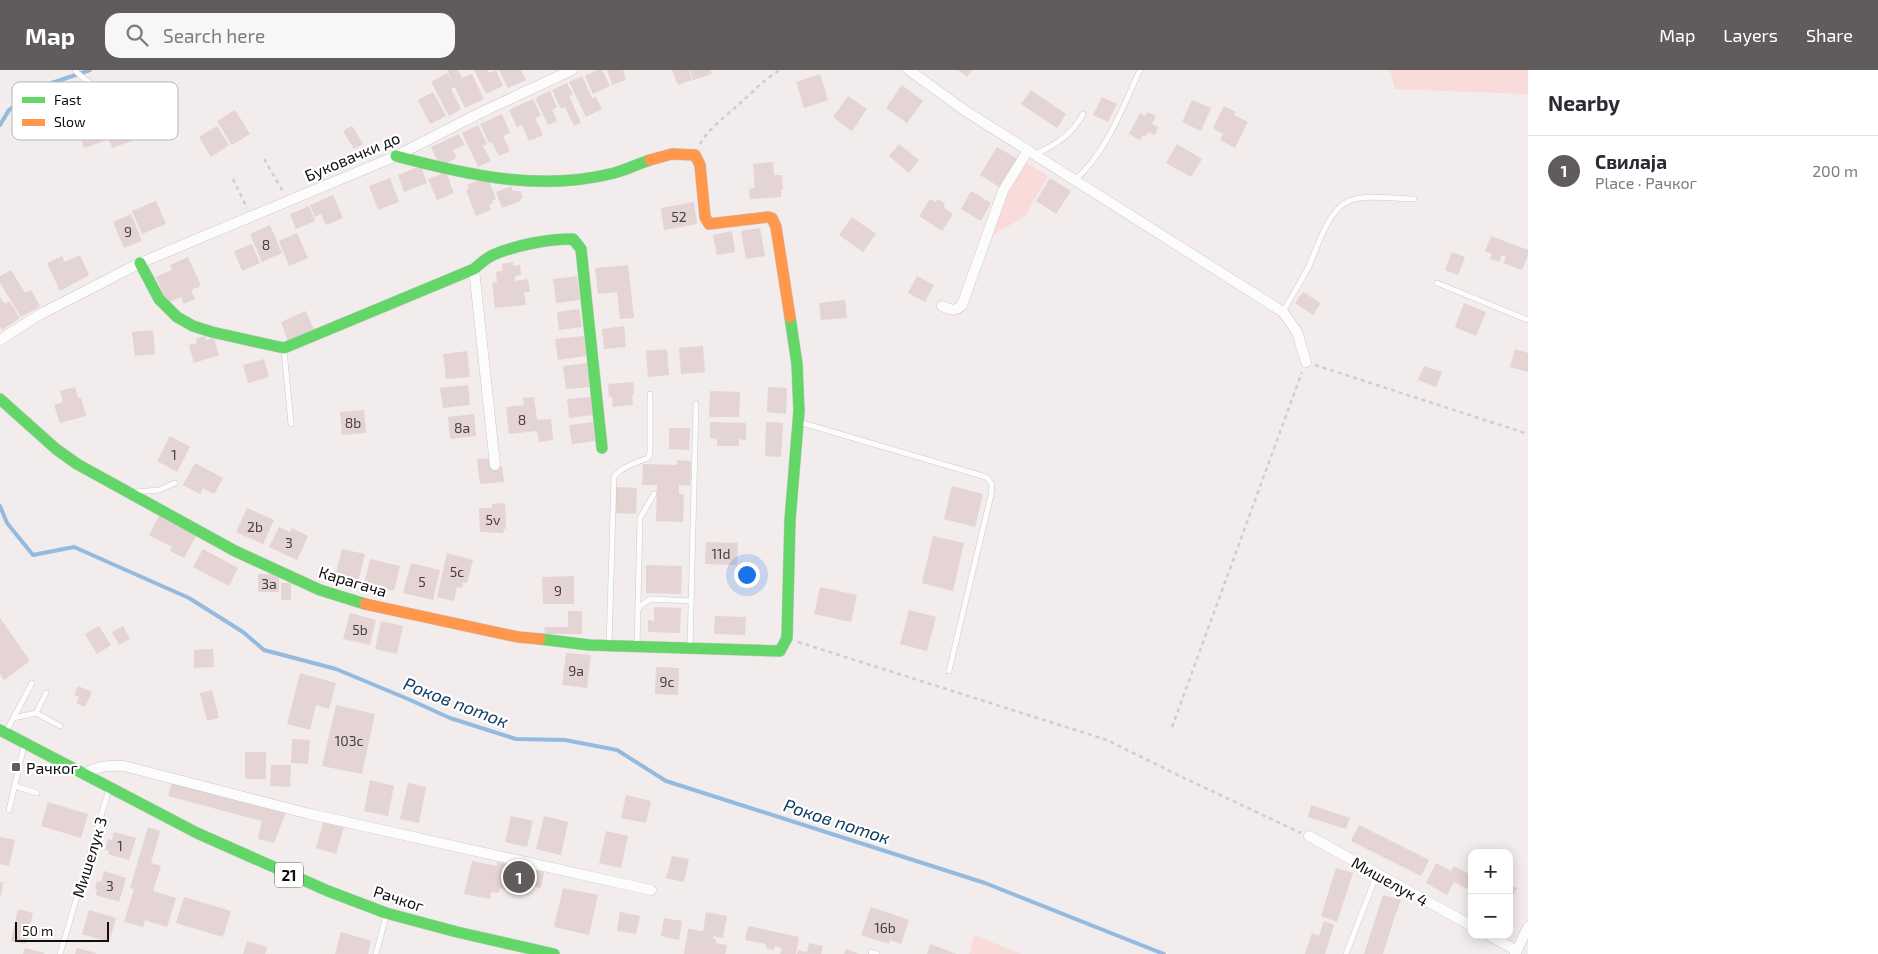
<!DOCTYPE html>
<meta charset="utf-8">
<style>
body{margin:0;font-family:"Exo 2",sans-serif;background:#f7f7f7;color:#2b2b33}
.controls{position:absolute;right:15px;bottom:15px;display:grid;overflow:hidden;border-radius:10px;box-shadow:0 2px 12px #0003}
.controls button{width:45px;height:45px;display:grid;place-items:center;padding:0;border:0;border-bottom:1px solid #e1e1e2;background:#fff;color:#2b2b33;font:25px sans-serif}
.scale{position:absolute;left:15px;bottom:12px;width:94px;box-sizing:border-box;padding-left:5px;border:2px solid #120f0f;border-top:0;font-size:14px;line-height:18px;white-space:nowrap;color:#120f0f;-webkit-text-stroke:4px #fff;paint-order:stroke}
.you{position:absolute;left:746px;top:504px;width:18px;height:18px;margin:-12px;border:4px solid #fff;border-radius:50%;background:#1a73e8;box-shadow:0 0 0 8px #1a73e833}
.badge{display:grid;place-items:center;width:32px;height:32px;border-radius:50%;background:#605c5c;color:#fff;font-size:16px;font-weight:700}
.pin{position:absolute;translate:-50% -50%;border:2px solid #fff;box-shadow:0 1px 5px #0006}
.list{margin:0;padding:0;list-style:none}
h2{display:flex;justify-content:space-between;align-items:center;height:65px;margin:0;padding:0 20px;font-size:21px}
h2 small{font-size:16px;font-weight:400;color:#7c7c81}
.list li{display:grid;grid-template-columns:32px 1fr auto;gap:15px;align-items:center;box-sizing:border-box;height:70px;padding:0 20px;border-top:1px solid #e1e1e2}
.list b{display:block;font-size:19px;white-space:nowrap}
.list p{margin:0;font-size:16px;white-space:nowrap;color:#7c7c81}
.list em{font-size:16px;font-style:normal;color:#7c7c81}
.icon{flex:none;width:28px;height:28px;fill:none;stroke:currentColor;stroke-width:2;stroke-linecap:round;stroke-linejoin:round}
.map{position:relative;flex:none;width:1528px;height:884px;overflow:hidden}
header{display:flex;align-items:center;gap:30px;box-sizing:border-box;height:70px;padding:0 25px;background:#605c5c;color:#fff}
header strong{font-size:24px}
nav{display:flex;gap:28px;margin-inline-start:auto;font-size:18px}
.search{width:350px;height:45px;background:#f7f7f7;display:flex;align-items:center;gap:12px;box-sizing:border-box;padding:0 18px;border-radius:15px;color:#7c7c81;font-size:19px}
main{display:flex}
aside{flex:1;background:#fff}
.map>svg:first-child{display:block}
</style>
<header>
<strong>Map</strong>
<div class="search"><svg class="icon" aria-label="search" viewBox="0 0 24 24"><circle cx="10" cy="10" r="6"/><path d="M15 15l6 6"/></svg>Search here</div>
<nav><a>Map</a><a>Layers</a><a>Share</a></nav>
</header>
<main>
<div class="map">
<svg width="1528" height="884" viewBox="0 0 1528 884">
<rect width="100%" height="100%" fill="#f2ecec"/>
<path fill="#f9dbd9" d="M1390,0H1528V24L1395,19Z
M1024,91L1048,106L1025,146L993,165L1006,122Z
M974,865L1021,884H969Z"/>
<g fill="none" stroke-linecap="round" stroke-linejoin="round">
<path stroke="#94bbdf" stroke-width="4" d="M0,55L9,40L43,16L90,0
M0,436L7,453L33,485L74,477L189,528L243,562L264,580L336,599L408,629L450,648L516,669L565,670L617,680L666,711L985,813L1164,884"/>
</g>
<path fill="#e4d4d3" d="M447,0H458L462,8L472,4L484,29L465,38L455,17L451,19L461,39L449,46L431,12L447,3L453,13Z
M474,0H487L489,3L496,0L503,16L486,24Z
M499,0H521L526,10L508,18Z
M597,0H602L610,16L593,24L585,6Z
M607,0H623L626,10L612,15Z
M672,0H689L692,10L678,15Z
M690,0H710L712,4L693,10Z
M958,0H972L967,7Z
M820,4L828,30L804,38L796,12Z
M582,6L592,28L596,27L602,39L586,47L569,12Z
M133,12L138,28L118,35L113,19Z
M567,13L573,25L569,26L581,53L574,56L565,37L561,39L552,20Z
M902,15L923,31L907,53L886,38Z
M1031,20L1066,44L1057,58L1021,34Z
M550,21L557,37L552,40L557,51L548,55L535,28Z
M433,22L446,46L430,54L418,30Z
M848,26L867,39L852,61L833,47Z
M1102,27L1117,34L1108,52L1093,45Z
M533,29L541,46L535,48L543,65L529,71L522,55L517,57L509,40Z
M1192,30L1211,38L1201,61L1182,52Z
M1224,36L1236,42L1234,45L1248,52L1235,78L1220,70L1223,64L1213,58Z
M115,38L122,56L126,54L124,47L144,40L151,60L131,67L132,71L112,78L106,61L109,60L107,54H109L105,42Z
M235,40L250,64L232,75L217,51Z
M1147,42L1156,46L1152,54L1158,57L1155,65L1148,62L1146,66L1143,65L1140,70L1129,64L1140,43L1145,46Z
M502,44L510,63L503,66L510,81L499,86L492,72L489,73L480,54Z
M95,45L104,71L84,78L75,52Z
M478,55L487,74L483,76L491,91L478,97L462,63Z
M217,56L229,75L211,87L199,67Z
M352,56L363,74L354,79L343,61Z
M459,64L465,75L453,80L457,88L440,96L431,77Z
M899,74L919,90L909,103L889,86Z
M1177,74L1202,89L1191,107L1166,93Z
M997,77L1018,89L1001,118L980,105Z
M773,92L774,105H782L783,120H781V127L750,129L749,119L755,118L753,94Z
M421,96L427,113L404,122L398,105Z
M446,102L454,123L437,130L428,109Z
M390,108L399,132L378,140L369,116Z
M1050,108L1071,121L1056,144L1036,131Z
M482,109L489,111L496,129L492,131L493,133L489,135L491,140L476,146L466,120L469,119L467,115Z
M511,116L513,121H521L523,128L520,129L521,131L502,138L496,122Z
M971,121L991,133L981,151L961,139Z
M333,125L343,148L326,155L321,144L315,147L310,135Z
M930,129L936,132L938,129L945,134L944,138L953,144L942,161L919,146Z
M156,131L166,154L142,164L132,141Z
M694,132L697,154L664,160L661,138Z
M309,136L315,151L296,159L290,144Z
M131,144L142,171L124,178L113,152Z
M852,147L876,164L863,182L839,165Z
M270,155L282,183L262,192L250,164Z
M760,158L765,186L746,189L741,161Z
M732,161L735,182L717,185L713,165Z
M297,163L308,188L289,196L279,171Z
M1491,166L1528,180V185L1522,200L1503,193L1506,187L1502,185L1499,192L1490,189L1492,184L1485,181Z
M252,174L260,193L242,201L234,181Z
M1452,182L1465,187L1458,205L1445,200Z
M80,185L89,205L60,221L47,193L62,186L65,192Z
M188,187L201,216L191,220L195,229L184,234L181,227L167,233L156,207L172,200L170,195Z
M513,192V196L520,195L521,205L515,206V211L528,209L530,222H524L526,235L495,238L492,213L497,212L496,202L503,201L502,194Z
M628,195L634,248L620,249L617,222L598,224L595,198Z
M11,200L25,223L31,220L40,236L21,247L0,213V206Z
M577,206L580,230L556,233L553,209Z
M917,206L934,215L925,232L908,223Z
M1303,222L1321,233L1313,245L1295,233Z
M0,227L5,234L9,231L20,248L2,260L0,256Z
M845,230L847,248L821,250L819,233Z
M1464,233L1486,242L1476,266L1455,257Z
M579,239L582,257L559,260L557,242Z
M306,241L314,260L288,271L281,252Z
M624,256L626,277L604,279L602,259Z
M153,260L155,284L135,286L132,262Z
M205,266L206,270L214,268L219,285L194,293L189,275L197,273L196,269Z
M584,266L586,286L558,290L555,269Z
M703,276L705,302L681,304L679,278Z
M667,279L669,305L648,307L646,281Z
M1515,279L1528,283V302L1510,297Z
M467,281L470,307L446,309L443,284Z
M264,289L269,307L248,313L243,295Z
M587,293L590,317L566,319L563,296Z
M1424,296L1442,302L1436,317L1418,310Z
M633,312L634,325H632L633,335L613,337L612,327H609L608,314Z
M468,315L470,335L443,338L440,318Z
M75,317L78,328L81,327L86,346L60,353L54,335L63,332L60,321Z
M768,317L787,318L786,344L767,342Z
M710,321L740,322L739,347H709Z
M534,327L537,350L551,349L553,370L539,372L537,361L509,364L506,337L524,335L523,328Z
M591,327L593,345L569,348L567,329Z
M364,340L366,363L342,365L340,342Z
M474,344L476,366L450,369L448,347Z
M593,352L595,371L572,374L569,355Z
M710,352L746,353V370L739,369V376H717V369L710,368Z
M766,352L783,353L781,387L765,386Z
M669,358H690L689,380L669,379Z
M170,366L190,377L177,402L157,391Z
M491,388L492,397L502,396L504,412L480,414L477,389Z
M677,390L691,391L690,416L679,415V424H684L683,452L656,451L657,415H642L643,394L677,395Z
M195,393L223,408L214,424L203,418L200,424L183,415Z
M952,416L983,424L975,457L944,449Z
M616,417L637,418L636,444L616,443Z
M505,433L506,459H503L504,463L480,462L479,438H492V434Z
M247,438L274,450L263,474L236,462Z
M159,446L196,466L184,488L170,481L172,477L149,465Z
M279,457L290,462L292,458L308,466L297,490L269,477Z
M933,466L964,473L953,521L922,513Z
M706,472L738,473L737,495L705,494Z
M203,479L238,498L229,516L193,497Z
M342,479L365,484L358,512L335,507Z
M447,483L473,490L467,513L463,512L462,518L457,517L454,531L437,527Z
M370,489L400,496L394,521L364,514Z
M411,493L440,500L433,530L403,523Z
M646,495L682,496L681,524L646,523Z
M258,504H279V522H258Z
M574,506V534H543L542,507Z
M281,513H291V530H281Z
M820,517L857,525L851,552L814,544Z
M654,537L681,538L680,563L648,562V550L654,551Z
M909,540L936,547L927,581L900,574Z
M568,541H582V564H545L544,557H568Z
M350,543L376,550L370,575L343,569Z
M715,546L746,547L745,565L714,564Z
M0,548L30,591L4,610L0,604Z
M381,551L403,556L397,584L375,579Z
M99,556L111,575L97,584L85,564Z
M123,556L130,569L119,575L112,562Z
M213,579L214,597L194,598V580Z
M566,583L591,585L587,618L562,615Z
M656,597L679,598L678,625L655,624Z
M300,603L336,613L329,639L316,635L310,660L287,654Z
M78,616L92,622L85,637L76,633L79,627L74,625Z
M212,620L219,648L207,651L200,623Z
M336,635L375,644L362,704L322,696Z
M292,669L310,670L308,694L291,693Z
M245,682H266V709H245Z
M271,695H291L290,717L270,716Z
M370,710L394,716L388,746L364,741Z
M172,712L286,742L274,773L258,769L262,751L168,726Z
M408,713L426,717L419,753L400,749Z
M626,725L651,731L646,753L621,748Z
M48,732L88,744L81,768L41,756Z
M1311,735L1350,748L1346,759L1308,747Z
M511,746L533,751L527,777L505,772Z
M544,746L568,752L561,785L536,779Z
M324,750L344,756L336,784L316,778Z
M1359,755L1429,790L1421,806L1351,771Z
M148,757L160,761L151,793L161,796L153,821L176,828L167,857L145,850L143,857L124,852L134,819L130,818Z
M606,761L628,766L621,798L599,793Z
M114,762L136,768L129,790L108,784L109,781L105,780L108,769L112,770Z
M0,767L15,770L9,796L0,794Z
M672,786L689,789L684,812L666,808Z
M472,791L497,796V792L544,802L541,818L512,812L510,821L500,818L499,823L491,822L490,829L464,824Z
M1436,793L1451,801L1454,796L1472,806V821L1454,812L1447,825L1426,813Z
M1336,798L1353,803L1337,852L1321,846Z
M104,801L126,808L119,832L96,825L97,819H95L97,811L101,812Z
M0,812H3L1,827H0Z
M1509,815L1517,818L1509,833Z
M563,818L598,825L589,865L554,857Z
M1383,825L1401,830L1394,849L1383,884H1364Z
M184,827L231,841L223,867L176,853Z
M871,837L909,850L901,874L890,870L889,874L861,865Z
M18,839L33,843L26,874L11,871Z
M89,840L116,848L109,872L82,864Z
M620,842L640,846L636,864L617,861Z
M706,842L727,846L723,868L713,866V869H716V873L727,875L725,884H684L688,859L703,861Z
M664,848L682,851L679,870L661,866Z
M1324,851L1334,855L1325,884H1305L1312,863L1319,866Z
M748,856L799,867L796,884H780L782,878L775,876L774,880L766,878V874L745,870Z
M341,862L371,871L368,884H335Z
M247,871L267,877L265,884H243Z
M809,873L823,876L821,884H797L798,880L807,882Z
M930,874L957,884H927Z
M25,878L44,883V884H23Z
M77,878L96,883V884H75Z
M846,879L860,884H844Z"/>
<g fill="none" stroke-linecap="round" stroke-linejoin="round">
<g stroke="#cec9c9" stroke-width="6">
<path id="lane" d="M72,37L102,26C96,13 83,11 75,0
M1035,84C1055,76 1073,63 1083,44
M1075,110C1107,82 1122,38 1140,0
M1437,213L1528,250
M1283,242C1291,227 1300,213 1308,198C1317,179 1328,139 1349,131C1366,124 1396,129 1414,129
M284,280L291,354
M799,352L986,407L992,414L991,425L949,601
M135,422L159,420L175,413
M638,539L644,533L651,529L691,531
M609,575L614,407C622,396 636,393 648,388L650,383V324
M637,576L640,448L654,424
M690,578L696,334
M36,643L46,623
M13,648L36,643L60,656
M7,660L32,613
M15,716L37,723
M9,740L24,676
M871,882L877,884
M60,884L109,719
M376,884L386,846
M1346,884L1377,804"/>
</g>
<g stroke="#cec9c9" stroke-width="11">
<path id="street" d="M909,0L964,40L1283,242L1297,262L1306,292
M474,199L495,395
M942,236C950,240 955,242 962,235L1003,121L1028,80
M0,270L37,246L140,193L396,86L482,42L572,0
M84,704C98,696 108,695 124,696L310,744L651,820
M1309,766L1472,856
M1489,865L1517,881
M1515,884L1528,857"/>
</g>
<g stroke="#cec9c9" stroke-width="12">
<path id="fast" d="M396,86C467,105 541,122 614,103C626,100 638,94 650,90
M140,193L159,229L177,247L193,256L212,262L284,278L474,199C480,194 486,188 493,185C516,175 548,169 573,169L581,179L602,378
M0,329L56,379L77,394L235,481L320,520L365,534
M540,569L589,575L780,581L787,568L790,450L799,341L797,294L790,247
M0,660L197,763L328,821L386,843L457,862L554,884"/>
</g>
<g stroke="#cec9c9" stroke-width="12">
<path id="slow" d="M650,90L672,84L695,85L700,95L705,147L709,154L768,147L772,148L776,157L790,247
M365,534L518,567L540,569"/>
</g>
<path stroke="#cfcdcd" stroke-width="2.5" stroke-dasharray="4 4" stroke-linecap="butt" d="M700,74C709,58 725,47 738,35C752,23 764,9 780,0
M264,89L284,123
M233,109L247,138
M1315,295L1528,364
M798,572L1107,670L1182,707L1301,763
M1172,657L1302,302"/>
<use href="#lane" stroke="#fdfcfc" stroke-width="5"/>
<use href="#street" stroke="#fdfcfc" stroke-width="10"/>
<use href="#fast" stroke="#63d668" stroke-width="11"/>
<use href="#slow" stroke="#ff974d" stroke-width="11"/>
</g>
<rect fill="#605c5c" stroke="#fff" stroke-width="2" x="11" y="692" width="10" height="10" rx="2.5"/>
<g text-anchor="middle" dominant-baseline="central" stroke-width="4.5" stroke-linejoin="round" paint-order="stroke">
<g font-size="14" fill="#484141">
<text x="679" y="146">52</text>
<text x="128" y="161">9</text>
<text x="266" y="174">8</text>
<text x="522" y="349">8</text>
<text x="353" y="352">8b</text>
<text x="462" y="357">8a</text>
<text x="174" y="384">1</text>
<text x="493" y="449">5v</text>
<text x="255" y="456">2b</text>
<text x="289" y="472">3</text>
<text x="721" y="483">11d</text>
<text x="457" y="501">5c</text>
<text x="422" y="511">5</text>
<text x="269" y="513">3a</text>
<text x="558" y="520">9</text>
<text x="360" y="559">5b</text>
<text x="576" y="600">9a</text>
<text x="667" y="611">9c</text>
<text x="349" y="670">103c</text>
<text x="120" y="775">1</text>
<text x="110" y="815">3</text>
<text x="885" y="857">16b</text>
</g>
<rect fill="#fff" stroke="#595757" stroke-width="1" x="275" y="792.5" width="28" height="25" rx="4"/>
<g font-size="15" font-weight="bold" fill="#120f0f">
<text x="289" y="805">21</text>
</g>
<g font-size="16" fill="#120f0f" stroke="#fff">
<text transform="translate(352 86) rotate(-23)">Буковачки до</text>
<text transform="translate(353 511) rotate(17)">Карагача</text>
<text transform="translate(89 787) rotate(-73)">Мишелук 3</text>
<text transform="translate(1390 811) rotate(29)">Мишелук 4</text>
<text transform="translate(399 828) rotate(18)">Рачког</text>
</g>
<g font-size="16" fill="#120f0f" stroke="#fff" text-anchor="start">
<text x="26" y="697">Рачког</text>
</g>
<g font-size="18" font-style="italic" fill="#133f62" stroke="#fff">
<text transform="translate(456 632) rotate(21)">Роков поток</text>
<text transform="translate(837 751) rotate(18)">Роков поток</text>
</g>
</g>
<rect x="12" y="12" width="166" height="58" rx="8" fill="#fff" stroke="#b8b7b7" stroke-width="1"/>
<rect x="22" y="27" width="23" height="6" fill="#63d668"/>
<rect x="22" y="49" width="23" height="7" fill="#ff974d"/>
<g font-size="14" fill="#120f0f">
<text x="54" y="35">Fast</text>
<text x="54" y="57">Slow</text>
</g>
</svg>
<div class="controls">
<button>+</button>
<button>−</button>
</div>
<div class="scale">50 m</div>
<div class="you"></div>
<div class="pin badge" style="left:519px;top:807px">1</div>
</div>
<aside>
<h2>Nearby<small></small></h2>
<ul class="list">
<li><span class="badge">1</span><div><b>Свилаја</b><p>Place · Рачког</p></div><em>200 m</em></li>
</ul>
</aside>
</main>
